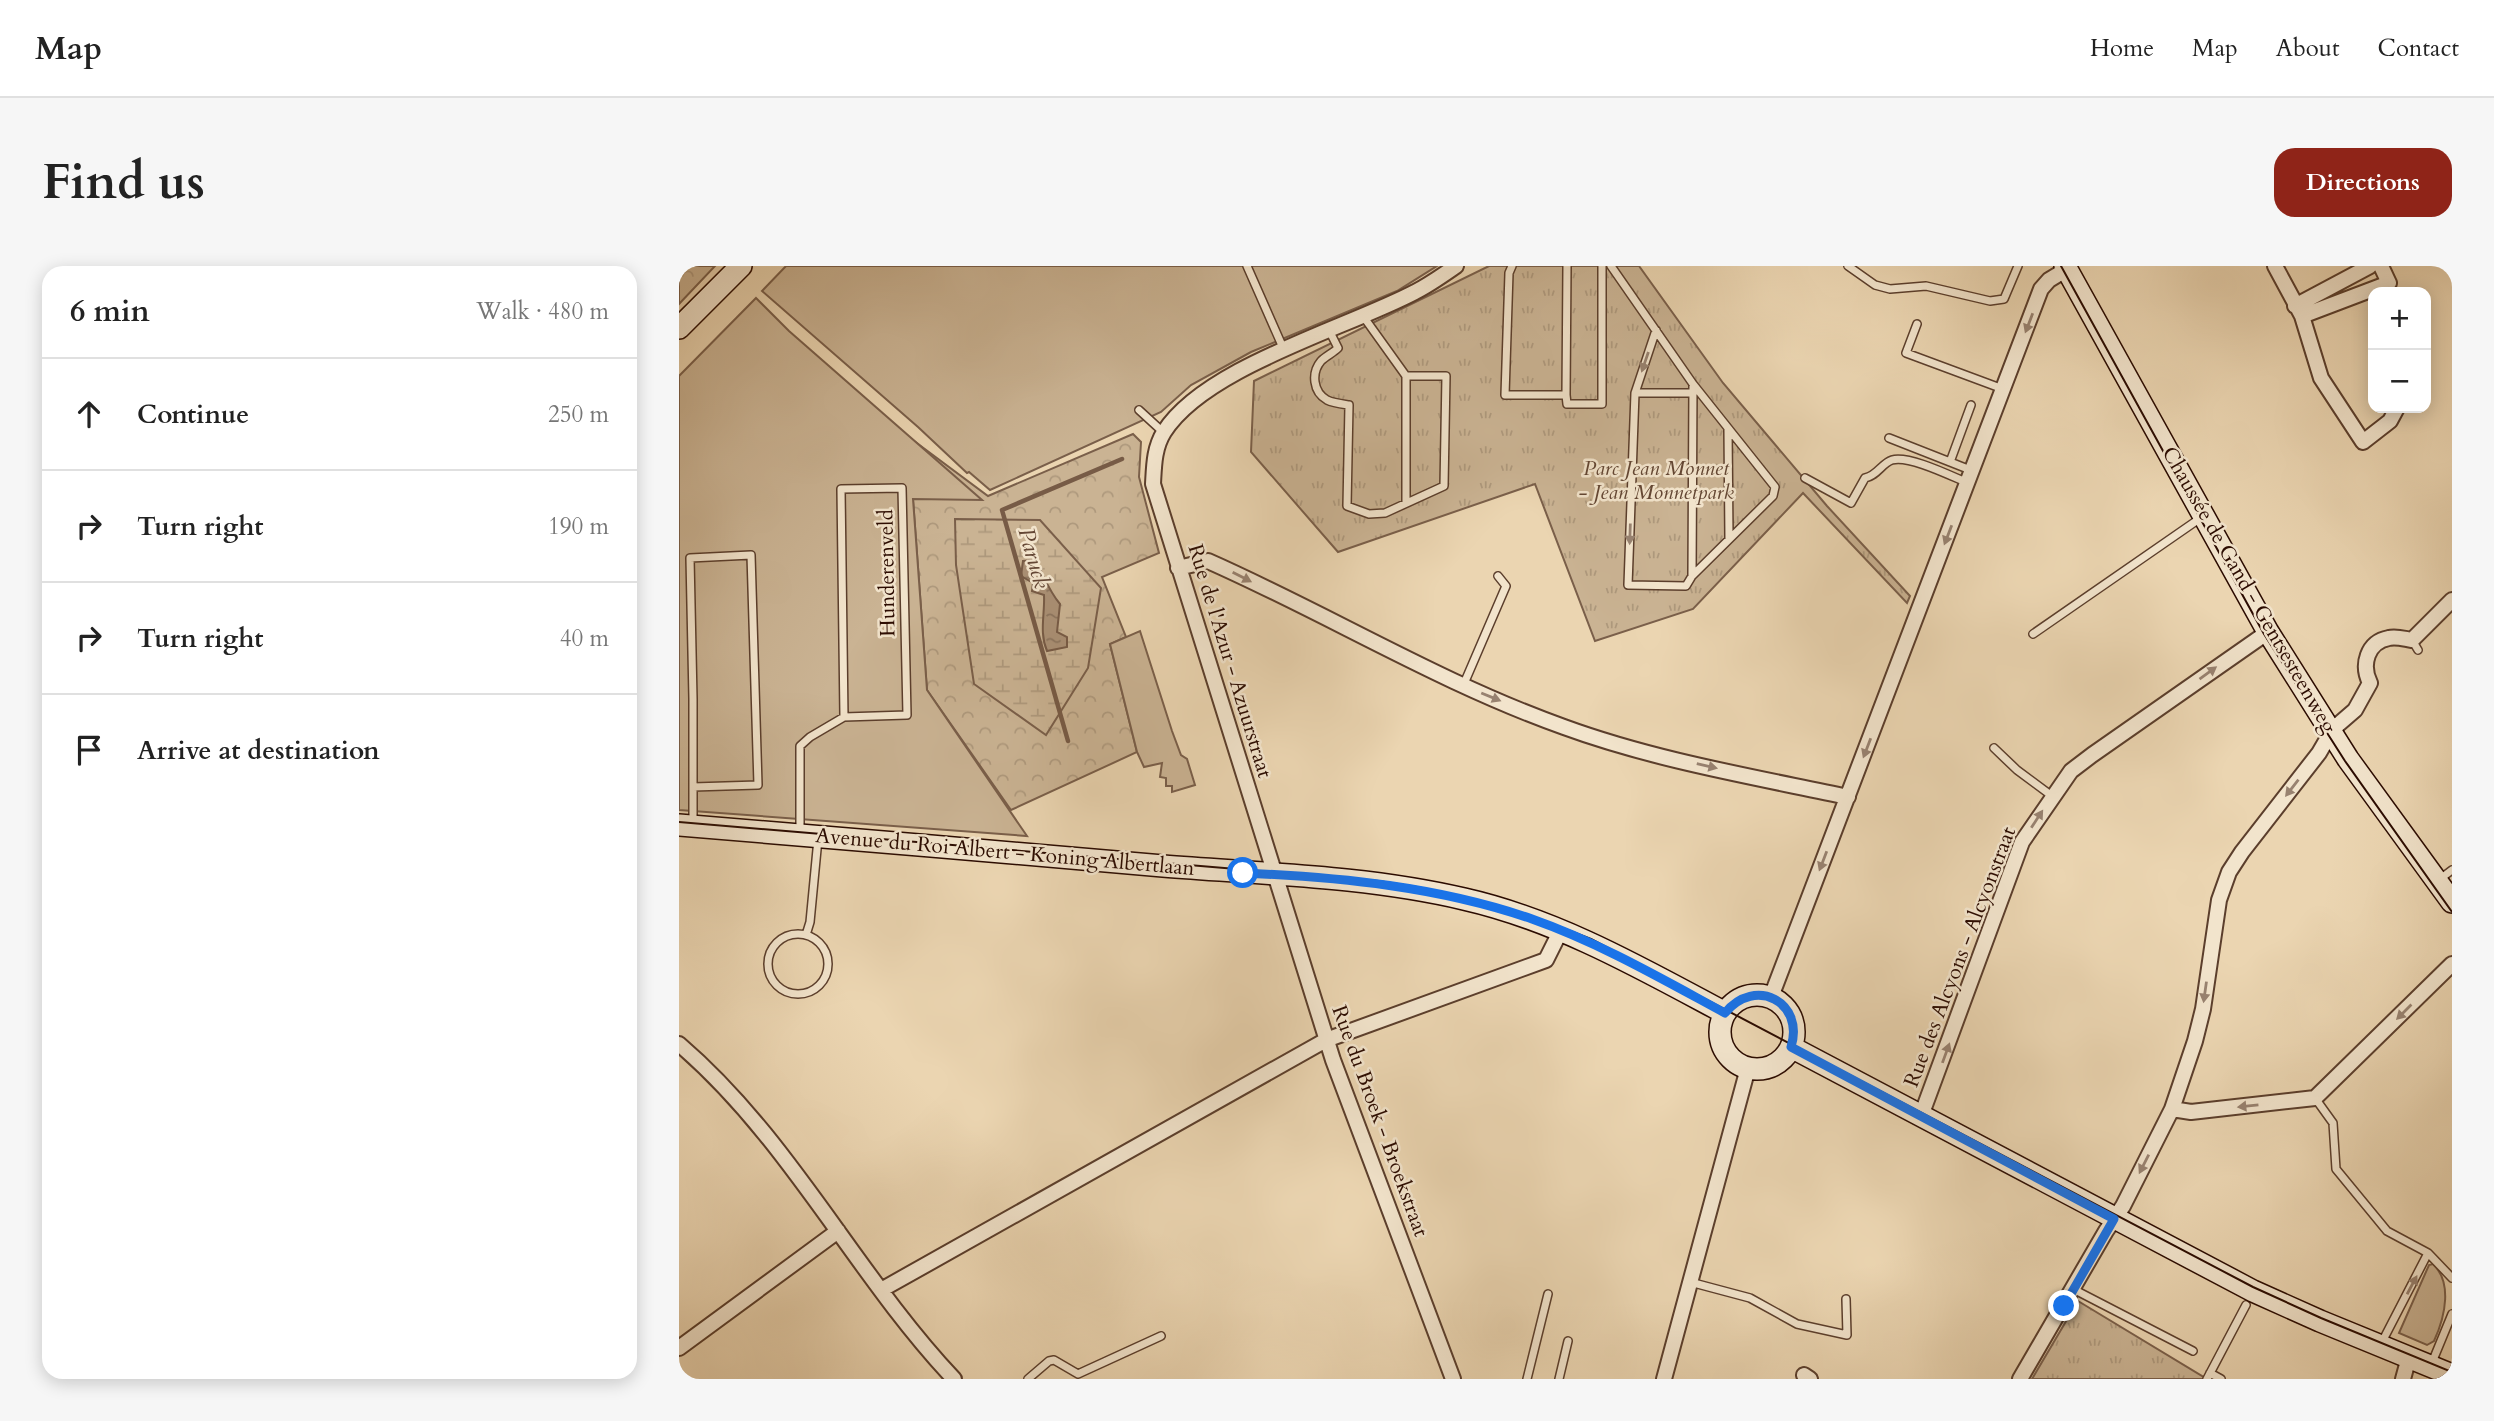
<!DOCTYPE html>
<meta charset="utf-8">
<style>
body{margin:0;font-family:Cardo,serif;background:#f6f6f6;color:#222}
.controls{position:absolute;right:21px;top:21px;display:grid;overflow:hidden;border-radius:14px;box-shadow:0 4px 18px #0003}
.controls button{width:63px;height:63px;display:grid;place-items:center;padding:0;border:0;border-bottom:2px solid #e0e0e0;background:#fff;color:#222;font:35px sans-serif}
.stop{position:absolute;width:21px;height:21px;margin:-16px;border:5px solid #1a73e8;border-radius:50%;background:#fff}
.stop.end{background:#1a73e8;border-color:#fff;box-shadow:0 2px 7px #0008}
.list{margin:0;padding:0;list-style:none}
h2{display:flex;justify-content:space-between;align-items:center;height:91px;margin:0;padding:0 28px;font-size:30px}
h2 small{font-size:23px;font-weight:400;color:#767676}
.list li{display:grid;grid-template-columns:46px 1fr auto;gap:21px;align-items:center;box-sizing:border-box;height:112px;padding:0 28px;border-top:2px solid #e0e0e0}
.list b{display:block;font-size:26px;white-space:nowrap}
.list em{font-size:23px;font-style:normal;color:#767676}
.icon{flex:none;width:38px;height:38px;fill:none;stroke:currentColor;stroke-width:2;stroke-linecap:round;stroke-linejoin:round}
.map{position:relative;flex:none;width:1773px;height:1113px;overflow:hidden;border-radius:21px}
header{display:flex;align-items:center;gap:42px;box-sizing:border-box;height:98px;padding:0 35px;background:#fff;border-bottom:2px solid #e0e0e0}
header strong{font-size:33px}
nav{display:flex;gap:38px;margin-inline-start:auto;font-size:24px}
.intro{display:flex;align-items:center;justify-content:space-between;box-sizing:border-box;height:168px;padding:0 42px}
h1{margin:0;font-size:49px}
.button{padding:18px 32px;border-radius:21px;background:#8f2418;color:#fff;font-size:24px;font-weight:700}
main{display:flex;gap:42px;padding:0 42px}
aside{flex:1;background:#fff;border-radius:21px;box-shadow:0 4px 18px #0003}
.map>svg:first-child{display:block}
</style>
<header>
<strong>Map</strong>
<nav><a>Home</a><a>Map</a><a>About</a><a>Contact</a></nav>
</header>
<div class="intro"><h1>Find us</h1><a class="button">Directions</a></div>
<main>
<aside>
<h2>6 min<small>Walk · 480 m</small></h2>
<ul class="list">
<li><svg class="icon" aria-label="ahead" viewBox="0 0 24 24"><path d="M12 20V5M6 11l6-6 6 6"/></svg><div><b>Continue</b></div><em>250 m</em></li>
<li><svg class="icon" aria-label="right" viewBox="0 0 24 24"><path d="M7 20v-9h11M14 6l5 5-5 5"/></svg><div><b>Turn right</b></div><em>190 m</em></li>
<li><svg class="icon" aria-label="right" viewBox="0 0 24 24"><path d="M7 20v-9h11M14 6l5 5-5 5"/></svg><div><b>Turn right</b></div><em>40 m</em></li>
<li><svg class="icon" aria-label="arrive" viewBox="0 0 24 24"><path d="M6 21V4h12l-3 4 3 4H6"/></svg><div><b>Arrive at destination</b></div></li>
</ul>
</aside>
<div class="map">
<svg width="1773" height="1113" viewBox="0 0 1773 1113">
<defs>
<pattern id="forest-crowns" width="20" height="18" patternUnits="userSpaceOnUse" patternTransform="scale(1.75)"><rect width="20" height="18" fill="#cab393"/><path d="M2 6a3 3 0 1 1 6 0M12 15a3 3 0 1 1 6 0" fill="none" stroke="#ae997d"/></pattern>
<pattern id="wetland-marsh" width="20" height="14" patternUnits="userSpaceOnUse" patternTransform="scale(1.75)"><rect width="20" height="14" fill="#cab393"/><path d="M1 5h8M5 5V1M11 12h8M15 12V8" fill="none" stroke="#ae997d"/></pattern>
<pattern id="park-tufts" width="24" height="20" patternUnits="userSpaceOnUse" patternTransform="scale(1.75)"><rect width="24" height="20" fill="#cab393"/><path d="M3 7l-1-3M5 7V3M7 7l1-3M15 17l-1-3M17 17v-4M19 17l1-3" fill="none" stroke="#ae997d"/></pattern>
<pattern id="water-ripples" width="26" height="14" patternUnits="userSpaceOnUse" patternTransform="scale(1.75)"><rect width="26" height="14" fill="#aa9075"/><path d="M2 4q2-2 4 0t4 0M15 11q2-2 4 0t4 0" fill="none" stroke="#8b745e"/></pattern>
</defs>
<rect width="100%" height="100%" fill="#ebd5b1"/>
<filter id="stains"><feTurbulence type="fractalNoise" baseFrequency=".00286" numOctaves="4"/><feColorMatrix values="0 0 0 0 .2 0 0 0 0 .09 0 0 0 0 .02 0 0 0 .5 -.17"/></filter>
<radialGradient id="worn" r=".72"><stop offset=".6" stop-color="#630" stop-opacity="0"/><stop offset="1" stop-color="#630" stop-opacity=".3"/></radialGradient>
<path fill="url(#forest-crowns)" stroke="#7a5f4a" stroke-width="2" d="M0,0H36L0,38Z
M180,134L309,230L454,168L462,176L460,211L480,287L423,311L447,371L431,378L458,486L332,544L248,424L234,233Z"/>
<path fill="url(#wetland-marsh)" stroke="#7a5f4a" stroke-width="2" d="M276,253L361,254L422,322L409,402L367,469L295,418L277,299Z"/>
<path fill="url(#park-tufts)" stroke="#7a5f4a" stroke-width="2" d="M810,0H960L1044,117L1148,240L1231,330L1228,337L1124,227L1014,343L916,375L856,218L659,286L572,186L575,115Z
M1399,1035L1528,1113H1353Z"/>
<path fill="#cab393" stroke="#7a5f4a" stroke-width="2" d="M107,0H758L718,25L572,86L512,119L482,146L311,224L290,206L288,207L239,161L83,25Z
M77,32L110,65L303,234L234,233L248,424L348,570L0,544V110Z
M461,365L493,465L502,489L508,493L516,519L493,526V520H487V512L481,511L483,497L465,501L458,486L431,378Z
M1754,998C1773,1016 1767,1049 1755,1075L1748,1079L1720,1067L1750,999Z"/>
<path fill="url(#water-ripples)" stroke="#775b46" stroke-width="2" d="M356,294C365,309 369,324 381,338L378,366L388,371V381L368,385C360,366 366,349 365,329L353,325L354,317L342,310L344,295Z"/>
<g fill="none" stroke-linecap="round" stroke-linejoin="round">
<path stroke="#775b46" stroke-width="4.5" d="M389,475L323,244L443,193"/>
<g stroke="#5b3e2c" stroke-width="10">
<path id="lane" d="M568,0L605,84
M833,0L830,7L826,129H887L888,0
M932,0L1014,118L1013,310
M1169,0L1196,19L1211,23L1247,20L1311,35L1325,33L1339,0
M1238,58L1227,87L1324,123
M650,64L659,82C654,87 647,90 642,95C632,107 634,126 648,134C654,137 663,138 670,139L668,240L690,248L706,247L765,220L767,110H727L684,50
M977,64L956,127L949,319L1007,320L1013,310L1094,230L1096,221L1014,118
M727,110V237
M956,127H1014
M887,129L888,138H923V0
M460,144L484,166
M1049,163L1050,273
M1210,172L1294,205
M1271,196L1292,139
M1126,212L1172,237L1186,212C1198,210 1203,197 1213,194C1230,189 1272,210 1289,217
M1354,368L1523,251
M1733,374L1739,384
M784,420L827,320L819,310
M1315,482L1338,504L1373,530
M14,557V433L11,292L72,289L79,519L14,521
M121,565V480L131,471L165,451L162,223L223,222L228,449L165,451
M1761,613L1773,604
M89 698a30 30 0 1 1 60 0a30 30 0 1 1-60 0Z
M127,669L131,656L139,573
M1636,832L1654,857L1657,903L1708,965L1749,987
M1011,1016L1071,1032L1118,1058L1168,1069L1167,1033
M1394,1023L1514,1085
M1703,1076L1749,987L1773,1012
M1752,1099L1773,1048
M1531,1107L1542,1113
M349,1113L370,1095L375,1094L399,1108L482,1070
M848,1113L869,1028
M880,1113L889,1075
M1528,1113L1567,1039"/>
</g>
<g stroke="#5b3e2c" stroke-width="18">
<path id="street" d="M1596,0L1623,50L1642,112L1684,176L1711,155L1718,142
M1616,40L1691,0
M1623,50L1710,17L1702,0
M499,302L529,295C649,348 761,417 885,461C975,494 1075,511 1169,531
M1092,731L1362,23L1370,14L1388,3
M0,778C111,873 176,1008 275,1113
M1493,843L1512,846L1636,832L1773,698
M1242,850L1343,576L1392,505L1413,489L1589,366
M202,1024L647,774L867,694L882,664
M0,1082L159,965
M1125,1109L1131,1113
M774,1113L654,794L474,218C475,200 475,182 485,166C526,101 668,62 736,26C750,19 764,9 777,0
M985,1113L1069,802
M1341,1113L1427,965L1444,940L1493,843L1516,775L1524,743L1540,634L1550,606L1563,586L1640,487L1654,463L1676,444L1691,417C1682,399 1688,376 1710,372C1717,370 1726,373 1733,374L1773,334
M1724,1113L1730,1091"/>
</g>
<g stroke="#2b0b00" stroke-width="24">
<path id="secondary" d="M1386,0L1589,366L1669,493L1773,636
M0,62L62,0
M0,559C161,572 323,586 484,600C584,608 687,610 785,633C878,654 962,702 1046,747
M1041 766a37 37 0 1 1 74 0a37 37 0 1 1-74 0Z
M1112,781L1574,1025L1641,1055L1773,1109"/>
</g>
<use href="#lane" stroke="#f2e4cc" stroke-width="7"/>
<use href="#street" stroke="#f2e4cc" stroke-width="14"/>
<use href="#secondary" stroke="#f2e4cc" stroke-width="21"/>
<path stroke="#2b0b00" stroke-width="2" d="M1382,0L1585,368L1666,495L1773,646
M0,556L700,615C775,625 841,644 912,673L1574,1021L1642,1052L1773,1106"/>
</g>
<defs><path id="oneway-solid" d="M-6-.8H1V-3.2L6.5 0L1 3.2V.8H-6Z" transform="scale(1.75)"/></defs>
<g fill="#988270">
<use href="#oneway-solid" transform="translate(1350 57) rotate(111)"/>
<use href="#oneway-solid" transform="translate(966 96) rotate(109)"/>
<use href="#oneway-solid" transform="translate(951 268) rotate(92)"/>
<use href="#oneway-solid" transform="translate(1269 269) rotate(111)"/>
<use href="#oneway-solid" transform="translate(563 311) rotate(27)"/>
<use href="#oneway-solid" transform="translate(1529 407) rotate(-36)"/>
<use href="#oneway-solid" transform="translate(812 431) rotate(22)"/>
<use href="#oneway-solid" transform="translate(1188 482) rotate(111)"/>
<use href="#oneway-solid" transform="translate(1028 500) rotate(13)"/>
<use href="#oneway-solid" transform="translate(1613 522) rotate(128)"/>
<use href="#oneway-solid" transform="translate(1358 553) rotate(-57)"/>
<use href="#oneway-solid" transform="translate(1144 595) rotate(111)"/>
<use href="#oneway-solid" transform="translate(1526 726) rotate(98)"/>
<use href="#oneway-solid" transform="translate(1725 746) rotate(135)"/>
<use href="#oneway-solid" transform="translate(1267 787) rotate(-70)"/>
<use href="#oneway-solid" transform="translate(1569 840) rotate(174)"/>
<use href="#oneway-solid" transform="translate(1465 898) rotate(117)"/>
<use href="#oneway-solid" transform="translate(1733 1019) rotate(-62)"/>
</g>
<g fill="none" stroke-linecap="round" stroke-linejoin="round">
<path stroke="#1a73e8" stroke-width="9" d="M564,607C661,611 761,621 853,653C921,677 983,713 1046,747C1076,710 1126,736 1112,781L1435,953L1385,1040"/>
</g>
<g text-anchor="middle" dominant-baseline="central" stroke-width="5" stroke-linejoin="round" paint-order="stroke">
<g font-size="21" font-style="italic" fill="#634633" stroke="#f2e4cc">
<text x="977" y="202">Parc Jean Monnet<tspan x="977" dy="24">- Jean Monnetpark</tspan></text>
</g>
<g font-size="21" fill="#2b0b00" stroke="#f2e4cc">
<text transform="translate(208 307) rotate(-91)">Hunderenveld</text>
<text transform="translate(1570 324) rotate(60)">Chaussée de Gand - Gentsesteenweg</text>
<text transform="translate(551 395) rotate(73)">Rue de l'Azur - Azuurstraat</text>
<text transform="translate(326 586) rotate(5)">Avenue du Roi Albert - Koning Albertlaan</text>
<text transform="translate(1281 691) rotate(-69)">Rue des Alcyons - Alcyonstraat</text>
<text transform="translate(701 855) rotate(70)">Rue du Broek - Broekstraat</text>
</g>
<g font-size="23" font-style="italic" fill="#644735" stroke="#f2e4cc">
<text transform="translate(355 292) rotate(74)">Paruck</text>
</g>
</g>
<rect width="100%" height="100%" filter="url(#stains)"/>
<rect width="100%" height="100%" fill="url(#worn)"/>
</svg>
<div class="controls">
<button>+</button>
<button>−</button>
</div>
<div class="stop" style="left:564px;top:607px"></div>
<div class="stop end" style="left:1385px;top:1040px"></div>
</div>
</main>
